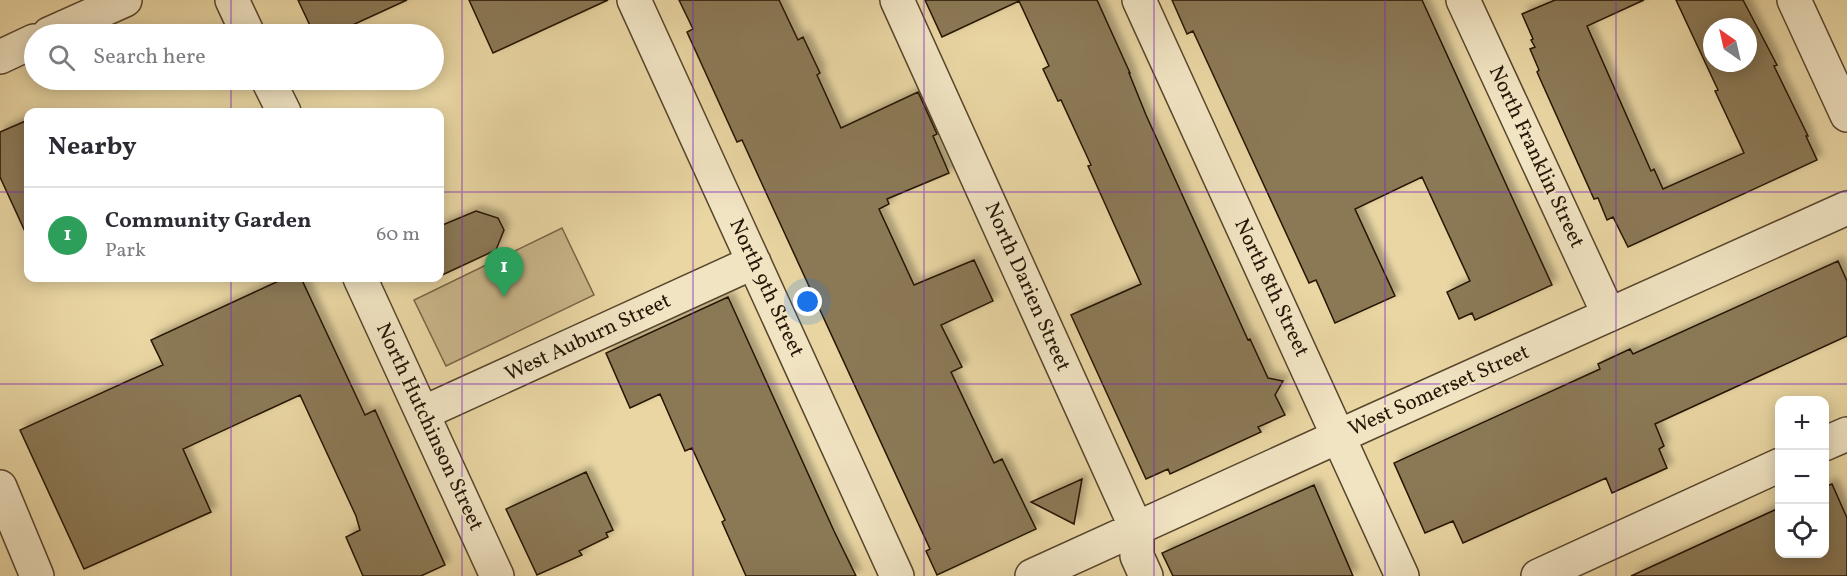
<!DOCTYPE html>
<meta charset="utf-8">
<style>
body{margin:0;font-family:Vollkorn,serif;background:#f7f7f7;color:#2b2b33}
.controls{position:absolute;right:18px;bottom:18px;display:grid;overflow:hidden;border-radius:12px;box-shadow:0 3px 15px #0003}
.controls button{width:54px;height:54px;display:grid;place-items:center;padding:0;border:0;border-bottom:2px solid #e1e1e2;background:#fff;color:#2b2b33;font:30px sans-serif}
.compass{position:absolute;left:1703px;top:18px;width:54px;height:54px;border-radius:50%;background:#fff;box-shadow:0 3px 15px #0003;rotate:326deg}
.you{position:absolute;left:808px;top:302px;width:21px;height:21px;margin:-15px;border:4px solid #fff;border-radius:50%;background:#1a73e8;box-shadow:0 0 0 9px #1a73e833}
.badge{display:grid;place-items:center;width:39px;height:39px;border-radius:50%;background:#db2777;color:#fff;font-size:20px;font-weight:700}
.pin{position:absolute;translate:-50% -50px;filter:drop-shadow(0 2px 3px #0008)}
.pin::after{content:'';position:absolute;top:32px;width:21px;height:18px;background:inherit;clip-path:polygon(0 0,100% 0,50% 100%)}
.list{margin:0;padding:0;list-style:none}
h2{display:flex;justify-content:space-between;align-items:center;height:78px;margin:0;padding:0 24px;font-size:26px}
h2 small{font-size:20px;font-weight:400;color:#7c7c81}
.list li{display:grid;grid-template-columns:39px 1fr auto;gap:18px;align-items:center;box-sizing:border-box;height:96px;padding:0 24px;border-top:2px solid #e1e1e2}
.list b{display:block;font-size:22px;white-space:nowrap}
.list p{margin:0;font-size:20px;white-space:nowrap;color:#7c7c81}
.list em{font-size:20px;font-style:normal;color:#7c7c81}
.icon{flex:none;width:33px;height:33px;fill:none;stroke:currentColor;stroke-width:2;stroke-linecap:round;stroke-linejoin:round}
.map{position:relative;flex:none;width:1847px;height:576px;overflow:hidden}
.search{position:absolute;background:#fff;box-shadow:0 3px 15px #0003;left:24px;top:24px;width:420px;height:66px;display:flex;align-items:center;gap:15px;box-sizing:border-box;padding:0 21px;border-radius:33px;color:#7c7c81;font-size:22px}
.panel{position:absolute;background:#fff;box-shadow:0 3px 15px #0003;left:24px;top:108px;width:420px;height:174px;border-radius:12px}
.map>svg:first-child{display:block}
</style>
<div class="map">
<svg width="1847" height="576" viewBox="0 0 1847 576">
<defs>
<filter id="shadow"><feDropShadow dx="5.5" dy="-5.5" stdDeviation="3" flood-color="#0004"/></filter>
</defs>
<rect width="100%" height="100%" fill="#e9d6a3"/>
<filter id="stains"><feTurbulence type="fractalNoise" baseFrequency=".00333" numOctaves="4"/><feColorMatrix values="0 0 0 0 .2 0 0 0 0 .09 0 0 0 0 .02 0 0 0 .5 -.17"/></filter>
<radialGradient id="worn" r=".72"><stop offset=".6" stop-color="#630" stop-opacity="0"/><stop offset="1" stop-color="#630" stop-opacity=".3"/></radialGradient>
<path fill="#c8b588" stroke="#776546" stroke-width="1.5" d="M562,228L594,295L446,366L414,300Z"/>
<path fill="#8b7957" stroke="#261505" stroke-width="1.5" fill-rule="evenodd" filter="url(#shadow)" d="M298,0H407L333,34H314Z
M469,0H608L493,53Z
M679,0H779L798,40L803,37L820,73L817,75L841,128L918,92L937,134L933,136L949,173L887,199L889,204L879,209L914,285L974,260L993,301L941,325L962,367L951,372L994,463L1002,459L1036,529L937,575L926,551L930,549L773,208L742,140L737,142L687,32L693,29Z
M925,0H1097L1130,73H1129L1146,115L1248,340L1250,339L1268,378L1283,381L1275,395L1285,415L1258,427L1261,432L1170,474L1168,469L1146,479L1071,315L1141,284L1088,166L1091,165L1061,100L1058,101L1043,69L1049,66L1019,1L942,37Z
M1172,0H1422L1552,285L1475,320L1472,313L1459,319L1447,292L1470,281L1422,177L1355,209L1395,296L1335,323L1316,280L1309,283L1193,31L1187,34Z
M1555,0H1644L1587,26L1651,171L1654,169L1663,189L1744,153L1715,91L1718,90L1676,0H1743L1777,65L1774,66L1808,136H1806L1817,160L1628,247L1613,217L1607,220L1598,198L1594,199L1537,72L1539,70L1530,49L1535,47L1531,40L1533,39L1522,14ZM1712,27H1748V63H1712Z
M28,120V238L0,177V132Z
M476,211L498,218L504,230L496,250L440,276V226Z
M1838,261L1847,281V336L1655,424L1664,446L1659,449L1667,468L1612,493L1606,478L1463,543L1453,521L1425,533L1394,463L1600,369L1598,364L1630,349L1633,354Z
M285,278H301L365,415L375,410L445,565L421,576H363L346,537L360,530L356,516L300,395L183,449L211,512L84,569L20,430L163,365L151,340Z
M728,297L834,531L856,576H746L722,522L725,520L692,448L685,451L660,394L630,408L606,353Z
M586,472L613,530L606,533L608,537L579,551L582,555L537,575L506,509Z
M1082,479L1074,524L1031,502Z
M1832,484L1847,518V576H1631L1779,508V554H1824V487Z
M1314,485L1353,576H1173L1162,553Z"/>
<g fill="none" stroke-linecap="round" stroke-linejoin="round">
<g stroke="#57452c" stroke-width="36">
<path id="minor" d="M232,0L248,34
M634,0L897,576
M897,0L1137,530V556L1146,576
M1139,0L1402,576
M1463,0L1609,315
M1794,0L1847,115
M49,34L125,0
M0,57L34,41
M268,80L284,112
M360,278L497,576
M423,413L754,262
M1824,444L1847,434
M0,487L37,576
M1032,576L1368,423L1847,208
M1538,576L1780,465"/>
</g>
<use href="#minor" stroke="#f1e4c3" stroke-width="33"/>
</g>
<path fill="none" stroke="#7b2cbf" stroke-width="1.5" stroke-opacity="0.55" d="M231,0V34M462,0V576M693,0V576M924,0V576M1154,0V576M1385,0V576M1616,0V576M231,80V112M0,192H28M440,192H1847M231,278V576M0,384H1847"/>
<g text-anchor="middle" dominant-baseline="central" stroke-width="4.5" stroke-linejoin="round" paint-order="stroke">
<g font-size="21" fill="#261505" stroke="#f1e4c3">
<text transform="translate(1536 157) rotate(65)">North Franklin Street</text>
<text transform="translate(1027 287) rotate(66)">North Darien Street</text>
<text transform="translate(766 288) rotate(65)">North 9th Street</text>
<text transform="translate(1271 288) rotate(65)">North 8th Street</text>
<text transform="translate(588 338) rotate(-25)">West Auburn Street</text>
<text transform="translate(1439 391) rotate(-24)">West Somerset Street</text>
<text transform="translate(429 427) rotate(65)">North Hutchinson Street</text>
</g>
</g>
<rect width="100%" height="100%" filter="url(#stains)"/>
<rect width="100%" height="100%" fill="url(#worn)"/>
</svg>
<div class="controls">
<button>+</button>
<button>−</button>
<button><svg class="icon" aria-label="locate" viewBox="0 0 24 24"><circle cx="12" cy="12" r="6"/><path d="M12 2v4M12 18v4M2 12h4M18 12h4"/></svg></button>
</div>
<svg class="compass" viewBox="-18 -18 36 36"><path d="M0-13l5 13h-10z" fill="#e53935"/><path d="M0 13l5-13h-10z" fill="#7c7c81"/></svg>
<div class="you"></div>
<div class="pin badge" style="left:504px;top:297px;background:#2e9e5b">1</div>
<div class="search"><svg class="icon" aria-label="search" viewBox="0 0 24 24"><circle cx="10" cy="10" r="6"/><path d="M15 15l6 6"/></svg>Search here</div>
<section class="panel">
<h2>Nearby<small></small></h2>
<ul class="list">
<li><span class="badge" style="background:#2e9e5b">1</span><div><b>Community Garden</b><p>Park</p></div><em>60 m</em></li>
</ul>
</section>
</div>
